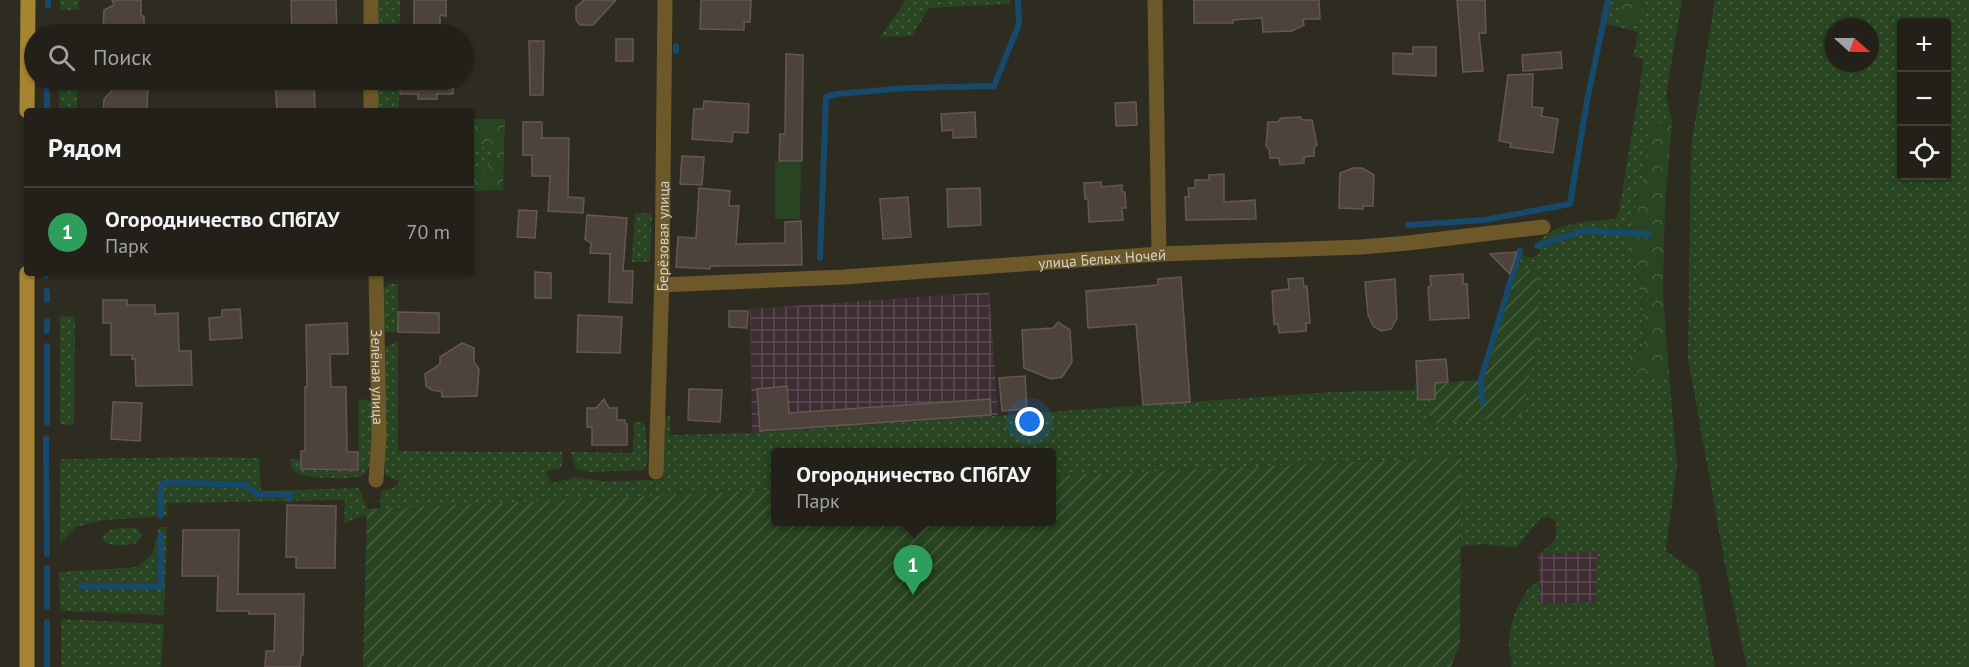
<!DOCTYPE html>
<html lang="ru">
<meta charset="utf-8">
<style>
body{margin:0;font-family:"PT Sans",sans-serif;background:#2a2822;color:#f1f3f6}
.controls{position:absolute;right:18px;top:18px;display:grid;overflow:hidden;border-radius:6px;box-shadow:0 2px 4px #0004}
.controls button{width:54px;height:54px;display:grid;place-items:center;padding:0;border:0;border-bottom:2px solid #3f3e38;background:#222019;color:#f1f3f6;font:30px sans-serif}
.compass{position:absolute;left:1825px;top:18px;width:54px;height:54px;border-radius:50%;background:#222019;box-shadow:0 2px 4px #0004;rotate:111deg}
.you{position:absolute;left:1030px;top:422px;width:21px;height:21px;margin:-15px;border:4px solid #fff;border-radius:50%;background:#1a73e8;box-shadow:0 0 0 9px #1a73e833}
.badge{display:grid;place-items:center;width:39px;height:39px;border-radius:50%;background:#1a73e8;color:#fff;font-size:20px;font-weight:700}
.pin{position:absolute;translate:-50% -50px;filter:drop-shadow(0 2px 3px #0008)}
.pin::after{content:'';position:absolute;top:32px;width:21px;height:18px;background:inherit;clip-path:polygon(0 0,100% 0,50% 100%)}
.popup{position:absolute;left:771px;top:448px;width:285px;height:78px;box-sizing:border-box;display:grid;place-content:center;border-radius:6px;background:#222019;filter:drop-shadow(0 2px 4px #0005);font-size:20px;white-space:nowrap;color:#a2a3a2}
.popup b{font-size:22px;color:#f1f3f6}
.popup::after{content:'';position:absolute;left:50%;top:100%;margin-left:-12px;border:12px solid transparent;border-top-color:#222019}
.list{margin:0;padding:0;list-style:none}
h2{display:flex;justify-content:space-between;align-items:center;height:78px;margin:0;padding:0 24px;font-size:26px}
h2 small{font-size:20px;font-weight:400;color:#a2a3a2}
.list li{display:grid;grid-template-columns:39px 1fr auto;gap:18px;align-items:center;box-sizing:border-box;height:90px;padding:0 24px;border-top:2px solid #3f3e38}
.list b{display:block;font-size:22px;white-space:nowrap}
.list p{margin:0;font-size:20px;white-space:nowrap;color:#a2a3a2}
.list em{font-size:20px;font-style:normal;color:#a2a3a2}
.icon{flex:none;width:33px;height:33px;fill:none;stroke:currentColor;stroke-width:2;stroke-linecap:round;stroke-linejoin:round}
.map{position:relative;flex:none;width:1969px;height:667px;overflow:hidden}
.search{position:absolute;background:#222019;box-shadow:0 2px 4px #0004;left:24px;top:24px;width:450px;height:66px;display:flex;align-items:center;gap:15px;box-sizing:border-box;padding:0 21px;border-radius:33px;color:#a2a3a2;font-size:22px}
.panel{position:absolute;background:#222019;box-shadow:0 2px 4px #0004;left:24px;top:108px;width:450px;height:168px;border-radius:6px}
.map>svg:first-child{display:block}
</style>
<div class="map">
<svg width="1969" height="667" viewBox="0 0 1969 667">
<defs>
<pattern id="industrial-grid" width="8" height="8" patternUnits="userSpaceOnUse" patternTransform="scale(1.5)"><rect width="8" height="8" fill="#3f2d34"/><path d="M0 4h8M4 0v8" fill="none" stroke="#5a4b50"/></pattern>
<pattern id="grass-dots" width="8" height="8" patternUnits="userSpaceOnUse" patternTransform="scale(1.5)"><rect width="8" height="8" fill="#284421"/><path d="M2 2h.1M6 6h.1" fill="none" stroke="#465e40" stroke-width="1.8" stroke-linecap="round"/></pattern>
<pattern id="forest-crowns" width="20" height="18" patternUnits="userSpaceOnUse" patternTransform="scale(1.5)"><rect width="20" height="18" fill="#284421"/><path d="M2 6a3 3 0 1 1 6 0M12 15a3 3 0 1 1 6 0" fill="none" stroke="#465e40"/></pattern>
<pattern id="garden-furrows" width="10" height="10" patternUnits="userSpaceOnUse" patternTransform="scale(1.5)"><rect width="10" height="10" fill="#284421"/><path d="M-1 1l2-2M0 10L10 0M9 11l2-2" fill="none" stroke="#465e40"/></pattern>
</defs>
<rect width="100%" height="100%" fill="#2e2b21"/>
<path fill="url(#industrial-grid)" d="M989,292L998,415L752,433L750,309Z
M1597,551V602L1540,604L1538,554Z"/>
<path fill="url(#grass-dots)" fill-rule="evenodd" d="M60,0H79V10H60Z
M379,0H400V34H380L378,27Z
M906,0H1010V4L929,8L912,36L880,37Z
M1607,0H1619V6L1638,19L1644,0H1682L1666,95L1672,122L1650,125L1642,183L1626,242C1643,270 1642,315 1644,348L1629,355L1656,378L1669,374L1677,465L1666,551L1698,573L1715,667H1511C1513,659 1510,656 1509,649C1507,630 1520,588 1539,582L1540,604L1596,602L1597,552L1538,554C1554,544 1558,540 1556,521L1549,517L1540,519L1516,548L1481,544L1461,547L1460,457L1051,476V452H775V490L380,509L381,491L393,488L400,482L385,475L384,347L398,342V451L562,452L563,463L560,469L548,471L547,475L552,483L576,477L601,481L661,480V421L664,417L670,416V435L752,433L1332,392L1415,390L1416,401L1428,400L1430,424L1520,417L1537,273L1513,265L1517,251C1526,258 1530,259 1540,254L1538,243C1553,222 1591,221 1615,219L1619,211L1643,66L1642,58L1633,56L1638,32L1601,23Z
M1715,0H1969V667H1747L1728,581L1688,359L1691,146ZM1902,22H1946V176H1902ZM1834,27H1870V63H1834Z
M60,27H79V34H60Z
M59,80H77V111H59Z
M377,80H399V109L378,108Z
M471,143L491,149L493,160L488,168L471,173Z
M635,213H652L650,262H632Z
M389,284H398V332H387L384,330L383,290Z
M60,316L75,317L74,425L60,424Z
M367,399L373,404L370,465C368,470 366,474 361,476C351,480 303,479 295,472C291,468 291,464 291,459H300L301,470L359,471L358,401Z
M634,421L645,424L648,460L644,470L590,472L576,469L571,452L633,453Z
M211,457L259,458L261,491L359,488L367,509V516L358,517L344,524L345,500L167,503V516L104,520L76,527L60,544V459Z
M159,527H167L164,615L60,611L59,572L138,567L153,553Z
M136,528L142,535L137,543C126,546 111,548 102,539C107,526 123,528 136,528Z
M61,619L164,624L161,667H61Z"/>
<path fill="url(#forest-crowns)" d="M1619,0H1644L1638,19L1630,24L1621,17Z
M471,119H505L503,190L471,191V173L488,168L493,160L490,149L471,143Z
M1672,122L1665,206L1663,293L1669,374L1656,378L1635,375L1626,363L1629,355L1644,348C1642,315 1643,270 1626,242L1642,183L1650,124Z"/>
<path fill="url(#garden-furrows)" d="M1513,265L1537,272L1540,325L1521,417L1430,424L1428,400L1416,401L1415,385L1478,380Z
M1461,457L1460,642L1451,667H363L367,509L775,490V522H1051V476Z"/>
<path fill="#284421" d="M775,162H801L800,219H775Z"/>
<g fill="none" stroke-linecap="round" stroke-linejoin="round">
<path stroke="#16496b" stroke-width="6" d="M48,6V0
M47,34V28
M676,46V51
M47,111V80
M1408,225L1484,220L1570,204L1587,101L1608,0
M1537,246L1583,231L1649,234
M820,258L826,97L837,94L907,88L994,86L1019,24L1018,0
M46,276V273
M47,291V300
M47,331V321
M1482,403L1481,379L1520,250
M47,423V346
M46,438L47,554
M161,516V489L163,483L168,482L245,485L257,494H290V499
M81,586L161,587V535
M47,607V568
M47,667V622"/>
</g>
<path fill="#4e423d" stroke="#655853" stroke-width="1.5" d="M112,0H141V16H144V34L103,32L104,10L114,5Z
M291,0H336L337,34H292Z
M414,0H446V16L440,15V27L414,28Z
M584,0H616L593,25H580L576,20V7Z
M701,0H751L750,22H744V30L700,29Z
M1194,0H1319L1320,19H1303L1304,25L1292,31L1263,32L1262,18L1233,20V23H1194Z
M1457,0H1485L1486,33H1479L1483,71L1463,72Z
M616,39H633V61H616Z
M529,41H544L543,95H530Z
M1413,47H1436V76L1393,74V53L1413,54Z
M1561,52L1562,68L1523,71L1522,55Z
M786,54L803,55L802,161H779L780,134H785Z
M1533,74L1532,107L1543,108L1541,116L1558,119L1553,153L1510,147L1511,143L1499,141L1508,75Z
M275,80H314L315,110L277,111Z
M400,80H454L453,94H437V99H418V94H400Z
M132,85H148L147,111H103L104,99L115,87H132Z
M704,101L749,104L748,133L733,132L732,142L692,139L694,109H703Z
M1136,102L1137,125L1116,126L1115,103Z
M975,112L976,137L953,138V130L942,131L941,114Z
M1300,117L1303,120H1312L1317,145L1314,148V156L1304,157V163L1280,165L1279,158H1270L1269,149L1266,146L1268,122H1278L1281,118Z
M523,122H542V138H569L568,197L584,198L583,213L548,211L550,176H532V155H523Z
M682,156L704,157L702,185L680,184Z
M1353,168H1362L1374,175L1373,206H1363V209L1339,208L1340,173Z
M1224,174V202L1255,200L1256,219L1186,220L1185,197H1189L1188,188H1195V180H1209V175Z
M1101,182L1102,187L1122,185V192H1125L1126,208H1122L1123,220L1089,222L1088,199H1085L1084,183Z
M699,188L730,191L729,206H739L736,244L785,243V222L801,221L802,265L711,266L710,269L676,267L678,237L696,238Z
M980,188L981,225L948,227L947,189Z
M908,197L911,237L883,239L880,199Z
M519,210L537,211L535,238L517,237Z
M587,215L627,218L623,271H633L632,303L609,302L610,254L590,253L591,243L585,239Z
M1517,252L1510,274L1490,254Z
M535,272L551,273V298H535Z
M1463,274V284H1467L1469,318L1430,320L1428,287L1431,286L1430,276Z
M1181,277L1190,402L1143,405L1136,324L1088,328L1086,291L1158,285V279Z
M1303,278L1304,287L1307,286L1310,323H1306V331L1279,333L1278,324H1274L1272,291L1289,289L1288,279Z
M1395,279L1397,318L1391,329L1381,331L1373,326L1368,314L1365,282Z
M103,300H127V305H155V314L178,313L179,351H191L192,385L136,386L135,359H132V355H111V323H103Z
M240,309L242,338L210,340L209,318L222,317V310Z
M729,311H748L747,328L729,327Z
M398,312L439,313V333L398,332Z
M578,315L622,317L620,353L577,352Z
M1058,322L1070,330L1072,362L1062,377L1051,379L1024,368L1022,330L1053,328Z
M347,323L348,354H330L331,387H346L347,452H358V470L301,469V451H305V387H307L306,325Z
M462,343L474,348V362L479,369L477,396L442,397V392L432,390L426,386L425,374L440,364V357Z
M1446,359L1448,382L1435,383V399L1418,400L1416,361Z
M1025,376L1027,409L1002,411L999,378Z
M787,386L789,413L990,399L991,415L760,431L757,389Z
M689,389L722,390L720,422L688,420Z
M604,399L609,408H617V420H625V424H627V445H592V427H587V408H596Z
M113,402L142,403L140,441L111,439Z
M287,505L336,506L335,568H296V557H286Z
M183,530H239L238,594H304L303,655H301L300,667H265L266,651H274L275,614H249V611H217L218,576H182Z"/>
<g fill="none" stroke-linecap="round" stroke-linejoin="round">
<g stroke="#6c5828" stroke-width="15">
<path d="M1155,0L1159,254"/>
<path d="M371,34V0"/>
<path d="M371,80V111"/>
<path id="s1" d="M376,273L379,437L376,480"/>
<path id="s2" d="M661,285L844,277L1159,254L1361,247L1408,243L1543,227"/>
<path id="s3" d="M656,472L662,277L665,0"/>
</g>
<path stroke="#a58532" stroke-width="15" d="M27,111L28,0
M27,667V273"/>
</g>
<g text-anchor="middle" dominant-baseline="central" stroke-width="4.5" stroke-linejoin="round" paint-order="stroke">
<g font-size="15" fill="#d3d2cb" stroke="#15140f">
<text stroke="none"><textPath href="#s3" startOffset="236">Берёзовая улица</textPath></text>
<text stroke="none"><textPath href="#s2" startOffset="442">улица Белых Ночей</textPath></text>
<text stroke="none"><textPath href="#s1" startOffset="104">Зелёная улица</textPath></text>
</g>
</g>
</svg>
<div class="controls">
<button>+</button>
<button>−</button>
<button><svg class="icon" aria-label="locate" viewBox="0 0 24 24"><circle cx="12" cy="12" r="6"/><path d="M12 2v4M12 18v4M2 12h4M18 12h4"/></svg></button>
</div>
<svg class="compass" viewBox="-18 -18 36 36"><path d="M0-13l5 13h-10z" fill="#e53935"/><path d="M0 13l5-13h-10z" fill="#a2a3a2"/></svg>
<div class="you"></div>
<div class="pin badge" style="left:913px;top:595px;background:#2e9e5b">1</div>
<div class="popup"><b>Огородничество СПбГАУ</b>Парк</div>
<div class="search"><svg class="icon" aria-label="search" viewBox="0 0 24 24"><circle cx="10" cy="10" r="6"/><path d="M15 15l6 6"/></svg>Поиск</div>
<section class="panel">
<h2>Рядом<small></small></h2>
<ul class="list">
<li><span class="badge" style="background:#2e9e5b">1</span><div><b>Огородничество СПбГАУ</b><p>Парк</p></div><em>70 m</em></li>
</ul>
</section>
</div>
